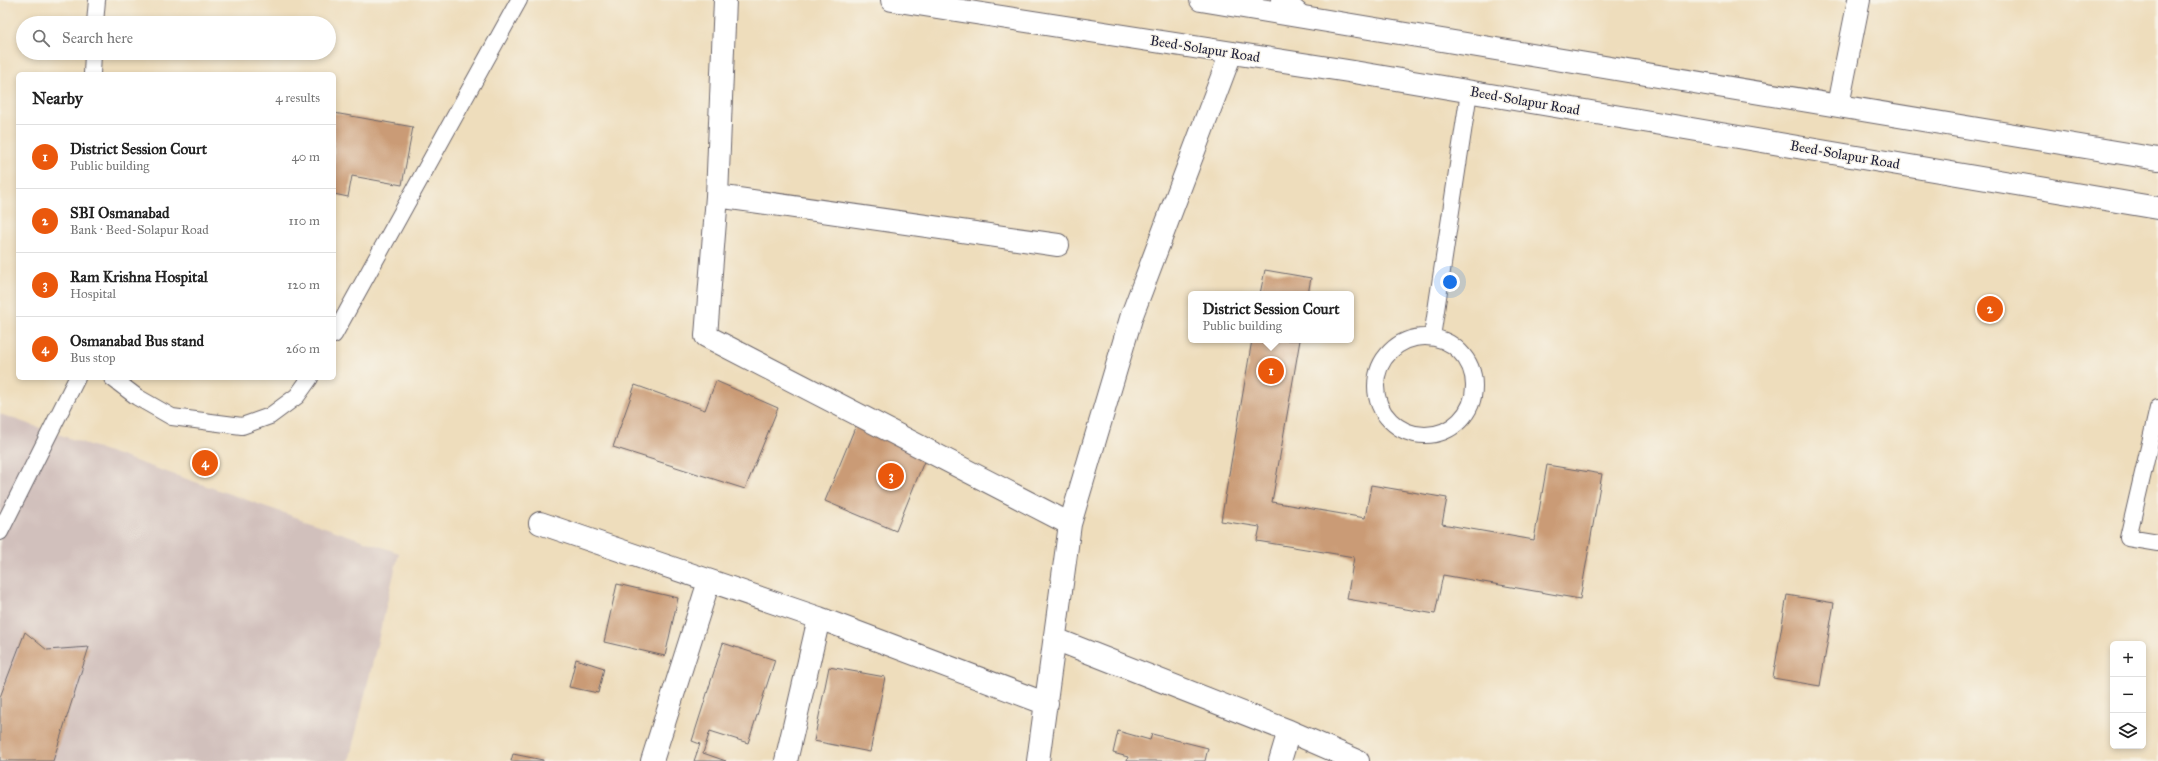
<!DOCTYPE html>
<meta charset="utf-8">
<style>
body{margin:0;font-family:"IM FELL Great Primer",serif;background:#f6f6f6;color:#222}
.controls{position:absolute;right:12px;bottom:12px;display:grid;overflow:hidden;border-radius:6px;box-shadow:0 2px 6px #0003}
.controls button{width:36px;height:36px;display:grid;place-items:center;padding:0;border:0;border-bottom:1px solid #e0e0e0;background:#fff;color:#222;font:20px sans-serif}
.you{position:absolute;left:1450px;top:282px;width:14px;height:14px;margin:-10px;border:3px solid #fff;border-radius:50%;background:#1a73e8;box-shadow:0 0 0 6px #1a73e833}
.badge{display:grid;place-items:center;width:26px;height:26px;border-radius:50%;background:#ea580c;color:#fff;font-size:13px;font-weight:700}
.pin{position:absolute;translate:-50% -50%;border:2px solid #fff;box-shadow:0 1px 4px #0006}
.popup{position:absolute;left:1188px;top:291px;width:166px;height:52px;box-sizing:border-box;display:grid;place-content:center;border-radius:6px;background:#fff;filter:drop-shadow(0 1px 3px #0005);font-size:13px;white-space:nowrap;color:#767676}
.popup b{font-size:15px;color:#222}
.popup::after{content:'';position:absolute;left:50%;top:100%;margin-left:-8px;border:8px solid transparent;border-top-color:#fff}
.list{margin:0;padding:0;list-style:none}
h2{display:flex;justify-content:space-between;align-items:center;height:52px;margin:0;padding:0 16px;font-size:17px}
h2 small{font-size:13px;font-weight:400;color:#767676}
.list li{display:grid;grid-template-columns:26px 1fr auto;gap:12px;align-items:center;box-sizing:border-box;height:64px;padding:0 16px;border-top:1px solid #e0e0e0}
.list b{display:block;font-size:15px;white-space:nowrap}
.list p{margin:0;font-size:13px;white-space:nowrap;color:#767676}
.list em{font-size:13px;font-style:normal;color:#767676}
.icon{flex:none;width:22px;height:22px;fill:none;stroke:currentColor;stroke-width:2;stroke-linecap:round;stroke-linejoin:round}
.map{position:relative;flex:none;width:2158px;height:761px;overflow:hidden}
.search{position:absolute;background:#fff;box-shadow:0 2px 6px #0003;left:16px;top:16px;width:320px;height:44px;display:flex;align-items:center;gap:10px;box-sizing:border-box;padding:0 14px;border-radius:22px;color:#767676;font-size:15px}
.panel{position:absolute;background:#fff;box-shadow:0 2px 6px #0003;left:16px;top:72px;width:320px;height:308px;border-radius:6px}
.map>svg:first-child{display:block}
</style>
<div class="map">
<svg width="2158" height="761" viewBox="0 0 2158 761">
<rect width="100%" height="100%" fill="#f7f3e8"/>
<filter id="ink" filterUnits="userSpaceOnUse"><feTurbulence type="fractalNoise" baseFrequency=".025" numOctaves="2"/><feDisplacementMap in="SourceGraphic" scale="8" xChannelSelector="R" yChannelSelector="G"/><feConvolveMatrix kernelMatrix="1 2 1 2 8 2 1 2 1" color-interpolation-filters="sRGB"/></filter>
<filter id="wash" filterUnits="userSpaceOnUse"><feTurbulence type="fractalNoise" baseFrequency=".012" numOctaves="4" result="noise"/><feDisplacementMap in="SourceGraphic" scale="16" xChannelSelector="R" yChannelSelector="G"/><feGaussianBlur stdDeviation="0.9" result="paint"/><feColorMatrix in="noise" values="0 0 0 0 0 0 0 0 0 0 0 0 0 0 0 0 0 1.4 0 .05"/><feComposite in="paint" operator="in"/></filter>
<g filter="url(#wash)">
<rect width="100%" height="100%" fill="#eeddbc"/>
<path fill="#d1c0bc" d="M0,414L399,553L349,761H0Z"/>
<g id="blocks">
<path fill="#ca9b76" d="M334,113L413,127L402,185L352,176L348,197L334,194Z
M1265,270L1311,278L1308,294H1260Z
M1252,340H1300L1272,502L1365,518L1371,485L1447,498L1442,524L1534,540L1547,465L1602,474L1580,599L1443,575L1435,614L1347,599L1354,557L1257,541L1260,527L1221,521Z
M716,381L778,408L745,489L613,447L635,385L705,410Z
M856,425L927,454L896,531L825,501Z
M617,584L678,598L665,656L604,642Z
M1787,595L1834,603L1820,686L1773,678Z
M25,632L47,650L89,647L53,761H0V697Z
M723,643L775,660L748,743L710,731L703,753L726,761H694L700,744L692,741Z
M576,659L604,668L598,693L569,687Z
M829,667L885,677L870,752L814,741Z
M1118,731L1150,740L1152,734L1208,748L1205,761H1127L1128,757L1113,753Z
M513,754L543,760V761H511Z"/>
</g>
</g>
<g filter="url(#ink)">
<use href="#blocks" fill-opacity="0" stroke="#696368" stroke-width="1"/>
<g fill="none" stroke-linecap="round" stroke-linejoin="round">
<g stroke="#696368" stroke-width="18">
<path id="lane" d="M95,23L97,0
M92,74L93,53
M334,335L519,0
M1376 386a49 49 0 1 1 98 0a49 49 0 1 1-98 0Z
M1432,337L1469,92
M112,378L137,397L172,417L242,426L270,416L297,396L310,378
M2158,408L2128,538L2158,543
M0,532L77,378"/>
</g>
<g stroke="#696368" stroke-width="24">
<path id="street" d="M725,0L717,196L706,336L1070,524
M1282,0L1299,15
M1838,105L1859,0
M717,196L1058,245
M540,523L819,618L1047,704
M1055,639L1289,731L1358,761
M652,761L709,581
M786,761L819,618
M1038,761L1070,524L1132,315L1231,53
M1280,761L1289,731"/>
</g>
<g stroke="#696368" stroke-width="24">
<path id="secondary" d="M892,0L1348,71L2158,208
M1201,0L2158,159"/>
</g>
<use href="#lane" stroke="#fff" stroke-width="16"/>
<use href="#street" stroke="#fff" stroke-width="22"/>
<use href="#secondary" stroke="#fff" stroke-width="22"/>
</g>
</g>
<g text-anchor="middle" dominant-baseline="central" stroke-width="3" stroke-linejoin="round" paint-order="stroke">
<g font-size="14" fill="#22223b" stroke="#f7f3e8">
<text transform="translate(1205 49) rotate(9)">Beed-Solapur Road</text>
<text transform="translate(1525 101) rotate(10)">Beed-Solapur Road</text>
<text transform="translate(1845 155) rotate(10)">Beed-Solapur Road</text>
</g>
</g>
</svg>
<div class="controls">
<button>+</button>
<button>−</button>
<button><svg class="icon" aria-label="layers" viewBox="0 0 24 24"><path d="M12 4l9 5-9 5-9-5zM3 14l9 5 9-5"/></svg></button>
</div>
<div class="you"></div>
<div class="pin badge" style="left:1271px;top:371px">1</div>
<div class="popup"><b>District Session Court</b>Public building</div>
<div class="pin badge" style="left:1990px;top:309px">2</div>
<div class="pin badge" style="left:891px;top:476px">3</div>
<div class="pin badge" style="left:205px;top:463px">4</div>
<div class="search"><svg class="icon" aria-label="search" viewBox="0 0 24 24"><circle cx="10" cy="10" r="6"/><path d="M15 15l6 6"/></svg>Search here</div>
<section class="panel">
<h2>Nearby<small>4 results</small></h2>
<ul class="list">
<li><span class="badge">1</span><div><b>District Session Court</b><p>Public building</p></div><em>40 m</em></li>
<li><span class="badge">2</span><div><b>SBI Osmanabad</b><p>Bank · Beed-Solapur Road</p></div><em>110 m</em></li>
<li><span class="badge">3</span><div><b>Ram Krishna Hospital</b><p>Hospital</p></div><em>120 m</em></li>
<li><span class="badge">4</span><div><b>Osmanabad Bus stand</b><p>Bus stop</p></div><em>260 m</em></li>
</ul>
</section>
</div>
